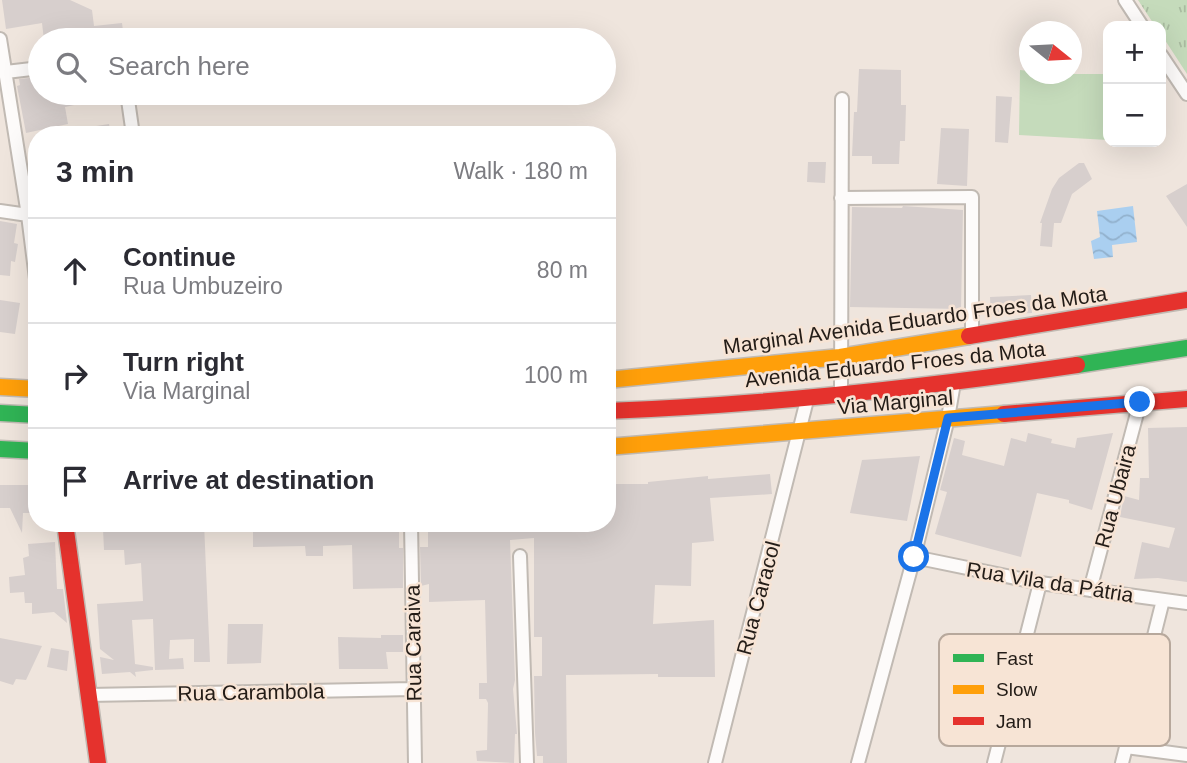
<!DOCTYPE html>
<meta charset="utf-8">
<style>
body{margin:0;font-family:Arial,sans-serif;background:#f7f7f7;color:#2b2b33}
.controls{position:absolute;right:21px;top:21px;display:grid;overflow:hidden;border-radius:14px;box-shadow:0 7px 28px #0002}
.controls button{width:63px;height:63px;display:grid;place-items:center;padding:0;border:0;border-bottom:2px solid #e1e1e2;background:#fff;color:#2b2b33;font:35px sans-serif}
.compass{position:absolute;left:1019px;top:21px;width:63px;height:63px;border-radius:50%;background:#fff;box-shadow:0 7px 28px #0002;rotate:108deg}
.stop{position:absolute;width:21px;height:21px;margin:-16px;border:5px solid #1a73e8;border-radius:50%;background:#fff}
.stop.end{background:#1a73e8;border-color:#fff;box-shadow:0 2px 7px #0008}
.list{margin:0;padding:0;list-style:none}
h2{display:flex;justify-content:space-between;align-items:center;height:91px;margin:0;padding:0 28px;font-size:30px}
h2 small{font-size:23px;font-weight:400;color:#7c7c81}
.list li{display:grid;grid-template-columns:46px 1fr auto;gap:21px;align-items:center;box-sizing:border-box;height:105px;padding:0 28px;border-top:2px solid #e1e1e2}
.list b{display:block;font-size:26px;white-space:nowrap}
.list p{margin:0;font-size:23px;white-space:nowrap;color:#7c7c81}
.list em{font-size:23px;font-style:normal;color:#7c7c81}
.icon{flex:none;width:38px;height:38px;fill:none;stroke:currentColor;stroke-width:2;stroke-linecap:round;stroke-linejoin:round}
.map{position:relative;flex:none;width:1187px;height:763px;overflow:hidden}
.search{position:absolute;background:#fff;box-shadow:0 7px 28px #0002;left:28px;top:28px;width:588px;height:77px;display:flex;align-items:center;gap:18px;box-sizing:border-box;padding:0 24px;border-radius:38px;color:#7c7c81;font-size:26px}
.panel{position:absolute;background:#fff;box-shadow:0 7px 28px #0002;left:28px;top:126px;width:588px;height:406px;border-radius:28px}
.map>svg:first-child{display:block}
</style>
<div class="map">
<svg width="1187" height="763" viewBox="0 0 1187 763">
<defs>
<pattern id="park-tufts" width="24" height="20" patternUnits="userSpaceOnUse" patternTransform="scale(1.75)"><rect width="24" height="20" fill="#c5dbbb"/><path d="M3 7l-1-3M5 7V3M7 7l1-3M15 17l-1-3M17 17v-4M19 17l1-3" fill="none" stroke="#a9bba0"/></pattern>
<pattern id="water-waves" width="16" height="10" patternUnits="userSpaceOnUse" patternTransform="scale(1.75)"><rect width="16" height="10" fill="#aacff0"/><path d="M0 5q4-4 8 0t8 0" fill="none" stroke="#92b1cd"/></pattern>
</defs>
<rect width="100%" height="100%" fill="#efe5dd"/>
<path fill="#c5dbbb" d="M1020,70L1029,71L1030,74H1108V140L1019,135Z"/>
<path fill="url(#park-tufts)" d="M1138,0H1187V74L1161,34V26H1155Z"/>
<path fill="url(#water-waves)" d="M1133,206L1137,242L1112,245L1113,257L1094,259L1091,241L1100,237L1097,211Z"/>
<path fill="#d7cfcd" d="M2,0H70L92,10L94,26L122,23L124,38L106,40H44L42,23L6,29Z
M859,69L901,70V105H906L905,141H900L899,164H872V156H852L854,112H857Z
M40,77V93H110V97L65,107L68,124L26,133L17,86L20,85L19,79Z
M996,96L1012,97L1008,143L995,142Z
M109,124L111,135H77V129Z
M941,128L969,129L967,186L937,184Z
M808,162H826L825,183L807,182Z
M1079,163H1084L1092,179L1072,194L1061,223H1054L1052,247L1040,246L1042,223H1040L1052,189L1059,178Z
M1187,184V227L1166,196Z
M903,206L963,210L961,309L850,307L852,207L902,208Z
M0,221L17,224L14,243L18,244L15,262L11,261L10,276L0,275Z
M1031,295L1032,313L991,315L990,297Z
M0,300L20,303L15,334L0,332Z
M1187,427V582L1158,578L1134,579L1142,542L1169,548L1175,528L1120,517L1124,496L1139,500L1140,478H1149L1148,428Z
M1028,433L1052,439L1051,443L1075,448L1077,438L1113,433L1092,510L1069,503V500L1037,493L1021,557L935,534L947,492L940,490L954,438L965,441L962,455L1004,466L1011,438L1026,442Z
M920,456L907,521L850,513L862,460Z
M607,462H611L616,484H648V482L708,476V479L770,474L772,494L710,498L714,541L692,543L691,586L655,585L653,624L714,620L715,677H658V674L566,675L567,763H543V756H537L535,733L534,676H542V637H534V538L510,540L515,680L513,689L517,734H515L514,763L477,761L476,751L487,750L488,703L486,699H479V683H487L485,600L429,602V584L421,586L420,547H428V524L607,523Z
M0,485H37V513H23L22,533L10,508H0Z
M122,523H204L210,662H194V639L170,640L169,659L183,658L184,669L155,670L153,619L132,620L135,664L153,667V670L135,672L136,677L130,672L102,674L100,657L114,660L100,649L97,604L143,601L141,563L125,565L124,550H104L103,529L122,528Z
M253,523H399V548H403V588L353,589L352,545L323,546V556H306L305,546L253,547Z
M55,542L57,589H63L67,623L54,612L32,614V603H25L24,592L10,593L9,577L25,575L23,558L29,556L28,544Z
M228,624H263L261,663L227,664Z
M381,635H403V652H386L388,669H339L338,637L381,638Z
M0,638L42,646L26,680L16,679L13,685L0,681Z
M51,648L69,651L67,671L47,667Z"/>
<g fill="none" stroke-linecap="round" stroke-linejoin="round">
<g stroke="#c1bab3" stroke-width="16">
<path id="street" d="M1125,0L1142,26
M0,39L28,215L37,287
M1161,55L1187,94
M6,72L40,68
M127,93L133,135
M841,198L972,197V336
M0,211L28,215
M841,393L842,99
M411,523L415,763
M520,556L527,763
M914,557L1040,583L1187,603
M1090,590L1140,402
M88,695L413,689
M1126,747L1187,755
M715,763L808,396
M858,763L914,557L948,418L954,383
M994,763L1040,583
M1122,763L1163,600"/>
</g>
<g stroke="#c1bab3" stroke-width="19">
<path id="fast" d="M1077,365L1187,348
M0,413L37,415
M0,449L37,451"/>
</g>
<g stroke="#c1bab3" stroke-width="19">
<path id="slow" d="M607,380L840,357L969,336
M0,387L37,389
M607,447L1004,414"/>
</g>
<g stroke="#c1bab3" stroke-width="19">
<path id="jam" d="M969,336L1187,300
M607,411C764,405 921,388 1077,365
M1004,414L1187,399
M65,523L98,763"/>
</g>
<use href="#street" stroke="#fdfbfa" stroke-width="12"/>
<use href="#fast" stroke="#30b455" stroke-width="16"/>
<use href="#slow" stroke="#ff9f0a" stroke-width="16"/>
<use href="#jam" stroke="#e5322d" stroke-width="16"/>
</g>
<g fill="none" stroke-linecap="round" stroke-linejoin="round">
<path stroke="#1a73e8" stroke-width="9" d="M914,557L948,418L1140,402"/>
</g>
<g text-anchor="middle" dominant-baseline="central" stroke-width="5" stroke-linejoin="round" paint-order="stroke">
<g font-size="21" fill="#231c17" stroke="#f7e4d5">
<text transform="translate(915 320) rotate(-8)">Marginal Avenida Eduardo Froes da Mota</text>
<text transform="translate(895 364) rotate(-6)">Avenida Eduardo Froes da Mota</text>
<text transform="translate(895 402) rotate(-5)">Via Marginal</text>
<text transform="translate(1115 496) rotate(-75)">Rua Ubaira</text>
<text transform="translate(1050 582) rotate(9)">Rua Vila da Pátria</text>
<text transform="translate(758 598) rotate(-75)">Rua Caracol</text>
<text transform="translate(413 643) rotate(-91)">Rua Caraiva</text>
<text transform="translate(251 692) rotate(-1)">Rua Carambola</text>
</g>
</g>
<rect x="939" y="634" width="231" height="112" rx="10" fill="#f7e4d5" stroke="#b7a89c" stroke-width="2"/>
<rect x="953" y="654" width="31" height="8" fill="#30b455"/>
<rect x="953" y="685" width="31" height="9" fill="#ff9f0a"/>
<rect x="953" y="717" width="31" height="8" fill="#e5322d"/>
<g font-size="19" fill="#231c17">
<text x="996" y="665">Fast</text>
<text x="996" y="696">Slow</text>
<text x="996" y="728">Jam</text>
</g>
</svg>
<div class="controls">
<button>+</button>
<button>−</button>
</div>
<svg class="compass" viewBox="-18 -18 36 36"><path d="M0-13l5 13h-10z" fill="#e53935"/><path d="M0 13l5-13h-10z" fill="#7c7c81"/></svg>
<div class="stop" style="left:914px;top:557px"></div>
<div class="stop end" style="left:1140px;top:402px"></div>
<div class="search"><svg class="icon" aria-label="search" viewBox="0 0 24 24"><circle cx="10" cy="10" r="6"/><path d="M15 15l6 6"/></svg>Search here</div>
<section class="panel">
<h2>3 min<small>Walk · 180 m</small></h2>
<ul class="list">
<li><svg class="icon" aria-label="ahead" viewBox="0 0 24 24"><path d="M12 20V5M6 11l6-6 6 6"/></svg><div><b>Continue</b><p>Rua Umbuzeiro</p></div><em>80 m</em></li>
<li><svg class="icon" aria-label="right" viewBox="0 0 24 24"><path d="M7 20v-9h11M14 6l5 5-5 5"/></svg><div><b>Turn right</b><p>Via Marginal</p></div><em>100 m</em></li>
<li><svg class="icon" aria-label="arrive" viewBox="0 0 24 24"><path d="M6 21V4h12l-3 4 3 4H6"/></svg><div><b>Arrive at destination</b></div></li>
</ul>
</section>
</div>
